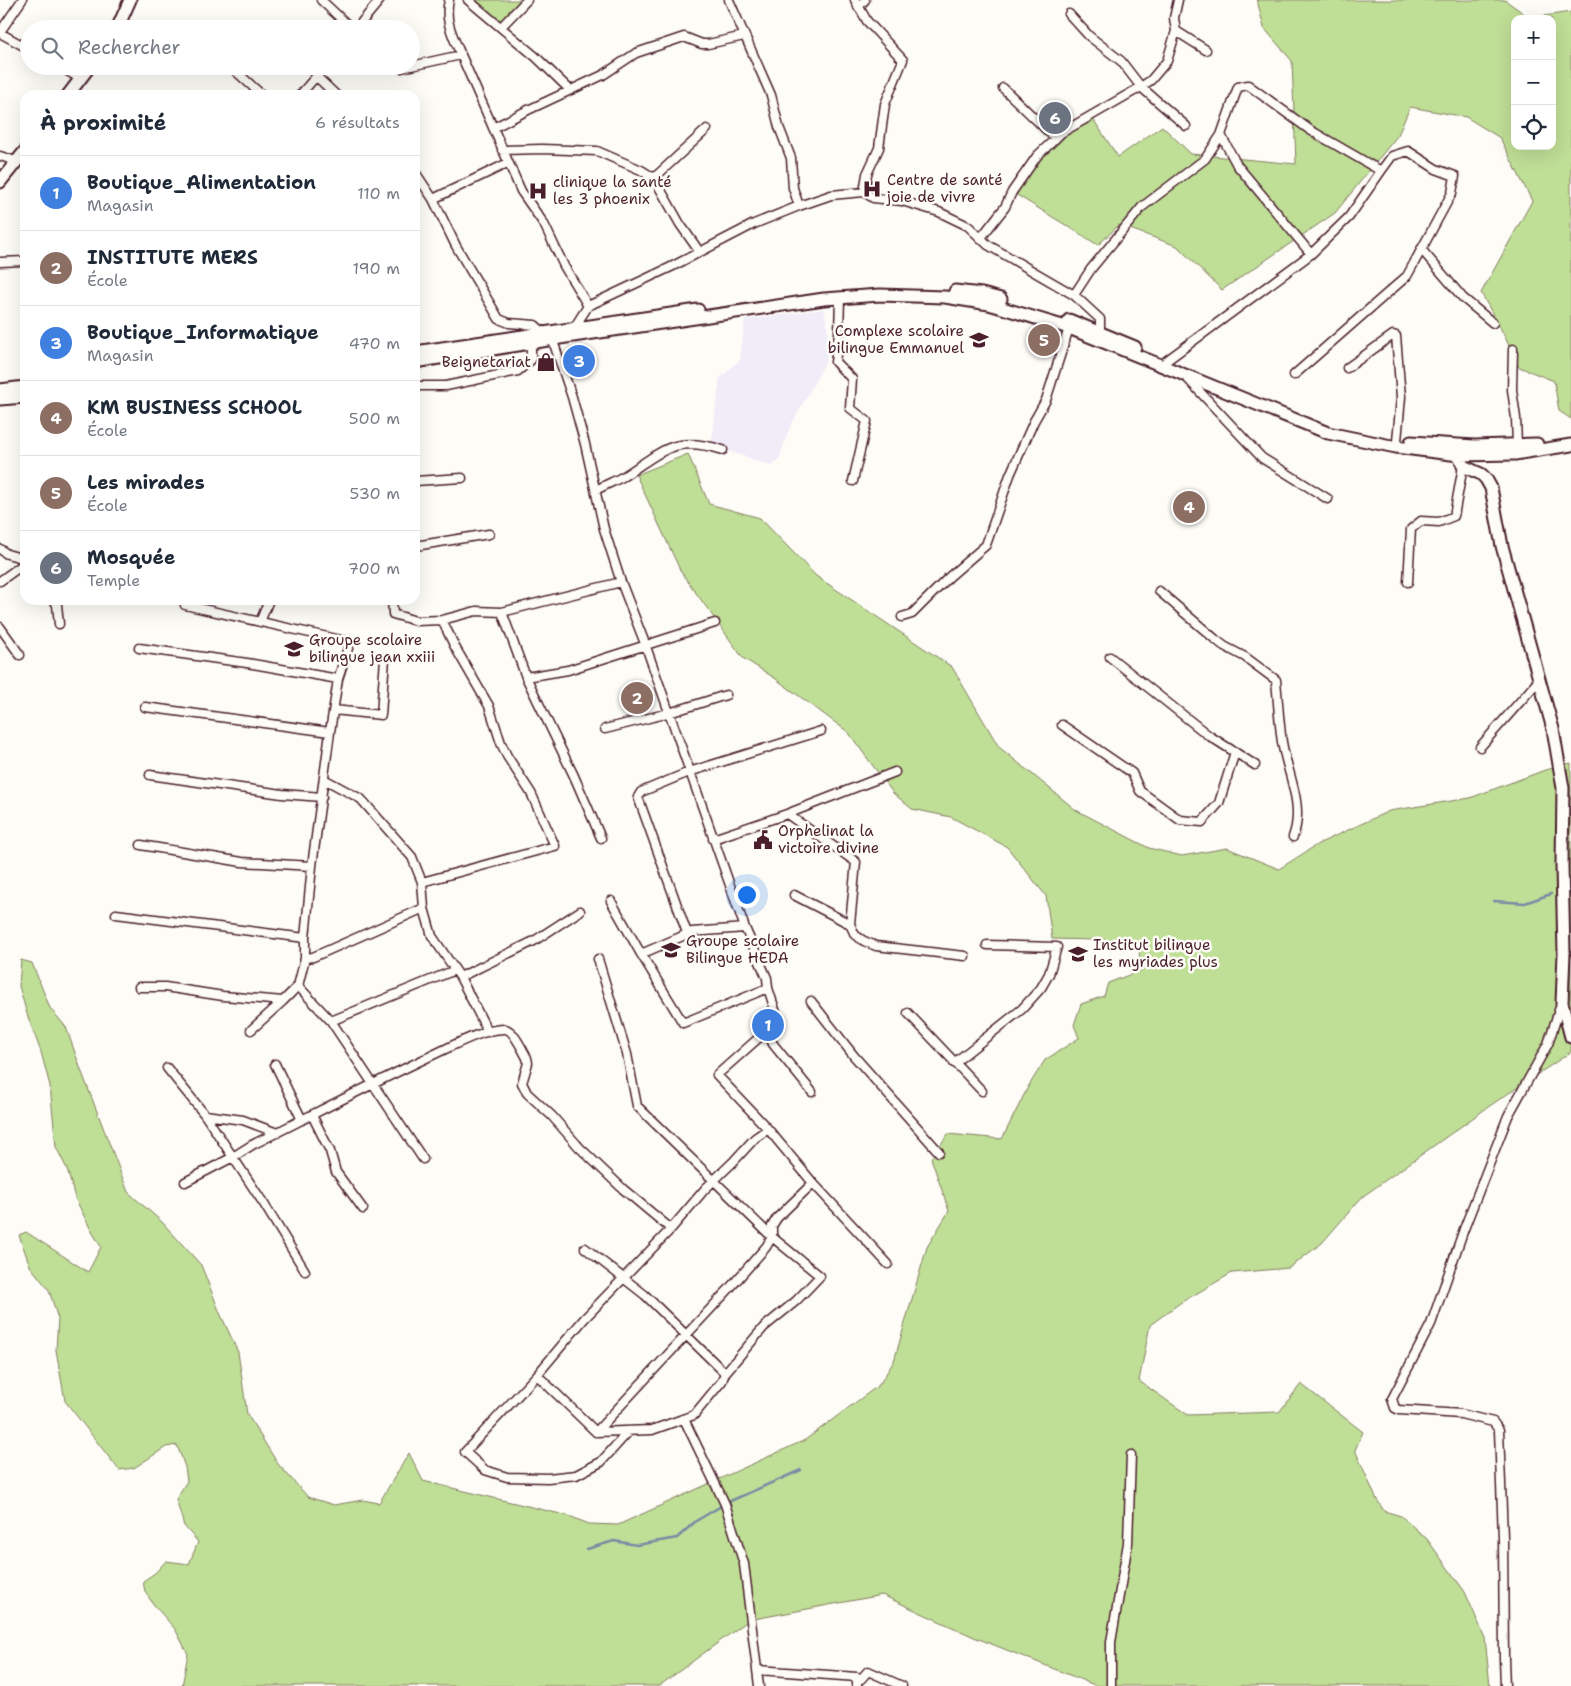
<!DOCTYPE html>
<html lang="fr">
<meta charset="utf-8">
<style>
body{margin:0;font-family:"Shantell Sans",sans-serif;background:#f2f2f3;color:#1f2937}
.controls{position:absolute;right:15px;top:15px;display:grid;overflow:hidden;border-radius:10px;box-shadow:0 5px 20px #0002}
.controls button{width:45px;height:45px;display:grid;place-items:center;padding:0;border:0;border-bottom:1px solid #e0e1e3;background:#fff;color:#1f2937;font:25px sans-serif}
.you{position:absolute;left:746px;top:894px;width:18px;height:18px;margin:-12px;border:4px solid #fff;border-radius:50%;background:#1a73e8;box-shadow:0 0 0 8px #1a73e833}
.badge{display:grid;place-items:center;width:32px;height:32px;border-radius:50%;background:#ea580c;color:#fff;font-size:16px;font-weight:700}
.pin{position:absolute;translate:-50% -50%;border:2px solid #fff;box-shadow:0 1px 5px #0006}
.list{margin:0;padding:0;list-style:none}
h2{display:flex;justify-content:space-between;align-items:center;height:65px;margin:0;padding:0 20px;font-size:21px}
h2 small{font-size:16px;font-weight:400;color:#747a83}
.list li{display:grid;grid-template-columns:32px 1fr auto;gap:15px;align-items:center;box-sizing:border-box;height:75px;padding:0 20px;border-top:1px solid #e0e1e3}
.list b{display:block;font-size:19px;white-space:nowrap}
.list p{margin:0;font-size:16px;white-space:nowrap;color:#747a83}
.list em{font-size:16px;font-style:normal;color:#747a83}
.icon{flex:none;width:28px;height:28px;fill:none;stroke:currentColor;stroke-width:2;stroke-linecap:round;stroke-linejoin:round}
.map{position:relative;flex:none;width:1571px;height:1686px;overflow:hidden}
.search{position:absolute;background:#fff;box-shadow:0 5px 20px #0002;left:20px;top:20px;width:400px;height:55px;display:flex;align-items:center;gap:12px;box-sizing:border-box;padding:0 18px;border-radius:28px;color:#747a83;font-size:19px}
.panel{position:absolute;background:#fff;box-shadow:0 5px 20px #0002;left:20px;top:90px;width:400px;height:515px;border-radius:15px}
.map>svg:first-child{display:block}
</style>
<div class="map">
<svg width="1571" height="1686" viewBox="0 0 1571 1686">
<rect width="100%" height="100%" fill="#fdfcf7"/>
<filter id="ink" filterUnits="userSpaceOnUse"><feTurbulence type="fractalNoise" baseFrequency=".02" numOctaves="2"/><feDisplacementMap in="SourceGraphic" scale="10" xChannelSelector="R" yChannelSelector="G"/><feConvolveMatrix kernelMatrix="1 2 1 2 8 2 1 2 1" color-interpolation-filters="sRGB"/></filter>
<g filter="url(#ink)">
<path fill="#f0ecf8" d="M824,309L829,338L826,361L789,429L779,459L772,466L723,449L711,447L720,378L740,360L745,320Z"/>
<path fill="#bfde96" stroke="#847e60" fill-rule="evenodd" d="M468,0H527L501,27Z
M1257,0H1505L1530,18L1571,12V419L1559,411L1554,381L1519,367L1503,333L1481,293L1532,201L1500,138L1466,117L1410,107L1398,135L1335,213L1222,290L1177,246L1119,225L1098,245L1012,192L1054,140L1091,116L1118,157L1162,126L1191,154L1296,164L1292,61L1264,28ZM1515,19H1552V146H1515Z
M688,454L709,504L760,518L816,576L952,667L999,747L1076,810L1149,848L1182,856L1227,848L1279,869L1318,844L1389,811L1470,798L1545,770L1571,763V1052L1491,1105L1362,1197L1322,1243L1289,1268L1232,1273L1180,1303L1150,1325L1139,1381L1188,1415L1279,1412L1301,1384L1363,1432L1355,1450L1376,1498L1384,1511L1401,1516L1427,1539L1465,1592L1485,1638L1490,1686H1097L974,1637L882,1595L749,1620L659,1686H182L188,1654L175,1629L154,1605L145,1592L143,1581L155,1573L166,1561L189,1564L198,1542L184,1526L176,1499L187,1481L185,1467L177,1445L166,1447L134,1468L119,1470L65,1401L56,1350L58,1319L49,1290L30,1266L19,1235L26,1232L88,1272L101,1247L91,1230L75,1198L67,1169L56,1147L50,1086L41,1052L27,1014L19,986L21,960L32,963L50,1008L66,1027L81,1070L128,1192L162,1222L201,1265L220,1313L238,1352L247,1414L278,1464L308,1497L334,1505L363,1500L379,1503L409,1453L423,1481L569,1516L589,1524L618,1525L805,1440L879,1385L894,1361L927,1247L949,1211L931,1158L948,1134L1002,1139L1028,1087L1045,1060L1079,1038L1074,1025L1081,1004L1104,996L1108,983L1142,970L1137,941L1052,939L1046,896L1007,847L951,817L912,809L893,793L848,732L776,679L743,658L681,572L636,475Z"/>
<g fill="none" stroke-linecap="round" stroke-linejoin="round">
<path stroke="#778ba5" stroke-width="2.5" d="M1570,893H1571
M1494,901L1525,903L1551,894
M728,1502L801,1470
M587,1549L614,1541L637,1545L677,1538L696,1521L721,1506"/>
<g stroke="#4a1f2b" stroke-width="11">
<path id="street" d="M321,0L352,29
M468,0L536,57L570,90
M729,0L771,95L779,127L791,158L793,188L799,206
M855,0L867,21L903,60L885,104L879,148L867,174L864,192
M858,7L865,0
M1069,14L1089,36L1121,61L1141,87L1186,126
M501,27L527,0
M356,29L380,0
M1176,31L1206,50
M0,32L22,0
M0,33L29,49
M461,55L521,191L544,224L564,266L588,306L574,328
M59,66L81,79
M230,66L262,95
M392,66L402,68L411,66
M411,66L461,55C453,36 444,21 449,0
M317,77L336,95
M1003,88L1055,138
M300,95L325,66
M493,128L528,110L603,75L636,53L684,37L702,44H708L744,36
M1221,135L1237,165L1311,254
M502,150L542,149L597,151L641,170L654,178L707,129
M0,156L16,161
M508,163L433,199L456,246L499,319L509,323L535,325L543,332
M415,172L433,199
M654,178L680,224L699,251
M980,239L1005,207L1012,192L1037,156L1054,140L1061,133L1141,87L1151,80L1167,61L1176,31L1174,18L1178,0
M1421,249L1463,298L1493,323
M0,262L25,261
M1074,295L1091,269L1142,207L1205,159L1221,135L1238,87L1248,85L1310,130L1381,171L1349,217L1311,254L1166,361
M840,298L839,333L835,362L852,379L850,408L867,421L853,481
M588,306L671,267L754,224L799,206L831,195L864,192L873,198L902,201L939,212L968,226L988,245L1074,295L1100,319V332
M551,335L572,397L585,444L604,529L621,582L644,641L745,928L767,978L768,988L683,1023L641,954L611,901
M1513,349L1512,390L1516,418L1517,445
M1347,368L1393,335L1396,336L1401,397L1397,441
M1294,375L1407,276L1452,193L1455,176L1436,169L1408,151L1392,156L1381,171
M1186,377L1262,458L1328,499
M415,386H446L518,371L531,360V343
M415,481L462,478
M596,490C605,485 615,481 624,476C663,451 673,435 723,450
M415,546L489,534
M0,549L7,554L25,559
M0,581L25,563
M1408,582L1411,529L1421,521L1439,522L1454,516L1463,466
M1159,591L1215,639L1224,646L1245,657L1276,680C1278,701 1279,722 1282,742C1287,773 1305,805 1293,837
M54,600L57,605L59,624
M392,600L393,614L416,621L442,620L476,611L502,612L526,677L574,776L601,838
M502,612L621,582
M902,617L912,614L949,577L986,545L1010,475L1034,421L1046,400L1069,328
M260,622L269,600
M0,627L20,655
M139,648L247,663L338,679
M1110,657L1208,735L1255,765
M526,677L568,670L715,623
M145,707L330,732L338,679L350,642L185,605L187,600
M334,710L381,715L385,658
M1062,725L1132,773L1140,791L1180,820L1202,822L1219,803L1235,752
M605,729L669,713L726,695
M330,732L312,866L305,938V958L298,986L331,1021L423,1159
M1480,747L1540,679
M150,775L282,794L322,797
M324,779L361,799L412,857L422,882L424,908L432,936L460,977L488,1032
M787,814L895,772
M713,839L787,814L856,862L850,924L855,935L864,941L876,946L965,956
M141,845L242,862L312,866
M422,882L555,846L531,793L507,756L501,743L489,706L455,647L442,620
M794,895L850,924
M116,914L305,938
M687,933L638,797L641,792L689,772L821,731
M641,954L692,932L745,928
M305,958L313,957L424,908
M460,977L534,941L580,911
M139,987H165L223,996L283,1001L298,986
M768,988L776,1013L770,1037L773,1044L812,1092
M811,1001L854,1056L939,1152
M908,1013L982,1091
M331,1021L455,970
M772,1026L717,1075L768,1129L813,1183L888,1264
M251,1030L283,1001
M954,1063L1022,1009L1041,988L1049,974L1057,947L987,945
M275,1064L302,1120
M167,1068L205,1115L264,1204L305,1271
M205,1115L243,1120L277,1133
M312,1115L330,1151L336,1172L363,1209
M185,1182L233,1157L252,1145C314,1114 375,1082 437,1053C454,1045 486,1028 505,1029C513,1029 523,1051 527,1058L528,1063L522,1083L527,1093L552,1116L579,1147L623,1189L671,1229
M585,1248L645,1295L725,1373
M537,1375L596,1432L652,1430L694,1415L722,1381L725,1373L764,1327L796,1301L820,1276L772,1237L637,1106L627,1054L598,959
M684,1419L725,1504L744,1564L759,1686
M629,1431L601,1462L576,1475L548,1478L507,1477L485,1470L465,1452L537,1375L584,1319L671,1229L705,1189L733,1162L755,1138L768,1129
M596,1432L729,1289L766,1247L772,1237V1226L777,1218L813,1183
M758,1670L857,1677
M857,1686V1677L861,1679L868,1671L902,1686
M1111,1686V1642L1128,1543L1131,1455
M1505,1686L1504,1659L1503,1538L1499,1430L1493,1422L1461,1414L1399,1410L1395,1408L1392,1399L1431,1324L1464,1229L1508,1116L1548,1044L1561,1004"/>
</g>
<g stroke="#4a1f2b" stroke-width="15">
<path id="secondary" d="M117,29L130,0
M68,95L90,66
M0,182L25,151
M955,291L982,294L1001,299
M1069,320L1135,347
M415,352L698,310
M415,362L566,337L824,299L880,295L945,297L989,304L1069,328L1328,433L1396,447L1459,455L1515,454L1571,445
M0,390L25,387
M0,399L25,397
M1411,442L1474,446L1537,444
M1459,455L1463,466L1481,474L1486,479L1491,488L1502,546L1553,729L1563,788L1562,866L1564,953L1562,1003L1571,1037"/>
</g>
<use href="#street" stroke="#fdfcf7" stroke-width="8"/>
<use href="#secondary" stroke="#fdfcf7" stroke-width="11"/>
</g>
</g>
<defs>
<g id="hospital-bare" transform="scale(1.5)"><path d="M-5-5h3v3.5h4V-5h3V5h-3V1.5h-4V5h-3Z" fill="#4a1f2b" stroke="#fdfcf7" stroke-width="2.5" paint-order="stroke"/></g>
<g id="school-bare" transform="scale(1.5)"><path d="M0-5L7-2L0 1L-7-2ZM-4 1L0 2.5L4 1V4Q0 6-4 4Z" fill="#4a1f2b" stroke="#fdfcf7" stroke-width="2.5" paint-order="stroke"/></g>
<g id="shop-bare" transform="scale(1.5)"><path d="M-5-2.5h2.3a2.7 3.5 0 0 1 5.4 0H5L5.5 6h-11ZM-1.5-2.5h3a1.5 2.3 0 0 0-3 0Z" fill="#4a1f2b" stroke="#fdfcf7" stroke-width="2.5" paint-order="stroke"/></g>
<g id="civic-bare" transform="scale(1.5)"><path d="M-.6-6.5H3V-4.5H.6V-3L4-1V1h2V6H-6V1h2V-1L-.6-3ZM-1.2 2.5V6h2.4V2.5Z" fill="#4a1f2b" stroke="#fdfcf7" stroke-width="2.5" paint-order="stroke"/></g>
</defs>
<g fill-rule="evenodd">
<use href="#hospital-bare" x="872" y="189"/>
<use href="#hospital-bare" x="538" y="191"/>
<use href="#school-bare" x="979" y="340"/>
<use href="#shop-bare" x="546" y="362"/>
<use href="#school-bare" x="294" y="649"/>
<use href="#civic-bare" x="763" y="840"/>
<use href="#school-bare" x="671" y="950"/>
<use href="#school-bare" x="1078" y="954"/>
</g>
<g text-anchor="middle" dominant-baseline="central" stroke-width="5" stroke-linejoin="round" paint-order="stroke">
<g font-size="15" fill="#4a1f2b" stroke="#fdfcf7" text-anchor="start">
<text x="887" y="180">Centre de santé<tspan x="887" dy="17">joie de vivre</tspan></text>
<text x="553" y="182">clinique la santé<tspan x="553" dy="17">les 3 phoenix</tspan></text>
<text x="964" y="331" text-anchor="end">Complexe scolaire<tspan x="964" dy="17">bilingue Emmanuel</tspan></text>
<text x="531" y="362" text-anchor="end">Beignetariat</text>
<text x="309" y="640">Groupe scolaire<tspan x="309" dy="17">bilingue jean xxiii</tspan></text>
<text x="778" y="831">Orphelinat la<tspan x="778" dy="17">victoire divine</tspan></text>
<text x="686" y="941">Groupe scolaire<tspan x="686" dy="17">Bilingue HEDA</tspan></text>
<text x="1093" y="945">Institut bilingue<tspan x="1093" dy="17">les myriades plus</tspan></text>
</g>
</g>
</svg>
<div class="controls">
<button>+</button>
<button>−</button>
<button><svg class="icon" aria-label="locate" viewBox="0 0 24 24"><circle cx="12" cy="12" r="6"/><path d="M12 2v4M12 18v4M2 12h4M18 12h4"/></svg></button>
</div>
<div class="you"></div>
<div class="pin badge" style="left:768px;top:1025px;background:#3f7fe0">1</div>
<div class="pin badge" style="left:637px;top:698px;background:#8d6e63">2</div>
<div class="pin badge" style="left:579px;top:361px;background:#3f7fe0">3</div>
<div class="pin badge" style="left:1189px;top:507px;background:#8d6e63">4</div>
<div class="pin badge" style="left:1044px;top:340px;background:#8d6e63">5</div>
<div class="pin badge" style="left:1055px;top:118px;background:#6b7280">6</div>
<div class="search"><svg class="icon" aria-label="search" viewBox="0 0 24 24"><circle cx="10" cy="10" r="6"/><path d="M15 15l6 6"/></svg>Rechercher</div>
<section class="panel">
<h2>À proximité<small>6 résultats</small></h2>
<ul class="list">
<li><span class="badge" style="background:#3f7fe0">1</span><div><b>Boutique_Alimentation</b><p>Magasin</p></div><em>110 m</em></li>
<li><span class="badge" style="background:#8d6e63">2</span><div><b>INSTITUTE MERS</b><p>École</p></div><em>190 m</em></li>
<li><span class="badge" style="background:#3f7fe0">3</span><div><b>Boutique_Informatique</b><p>Magasin</p></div><em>470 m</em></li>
<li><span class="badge" style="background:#8d6e63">4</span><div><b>KM BUSINESS SCHOOL</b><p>École</p></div><em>500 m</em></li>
<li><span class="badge" style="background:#8d6e63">5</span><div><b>Les mirades</b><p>École</p></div><em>530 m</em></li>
<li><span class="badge" style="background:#6b7280">6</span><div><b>Mosquée</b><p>Temple</p></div><em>700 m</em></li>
</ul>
</section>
</div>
